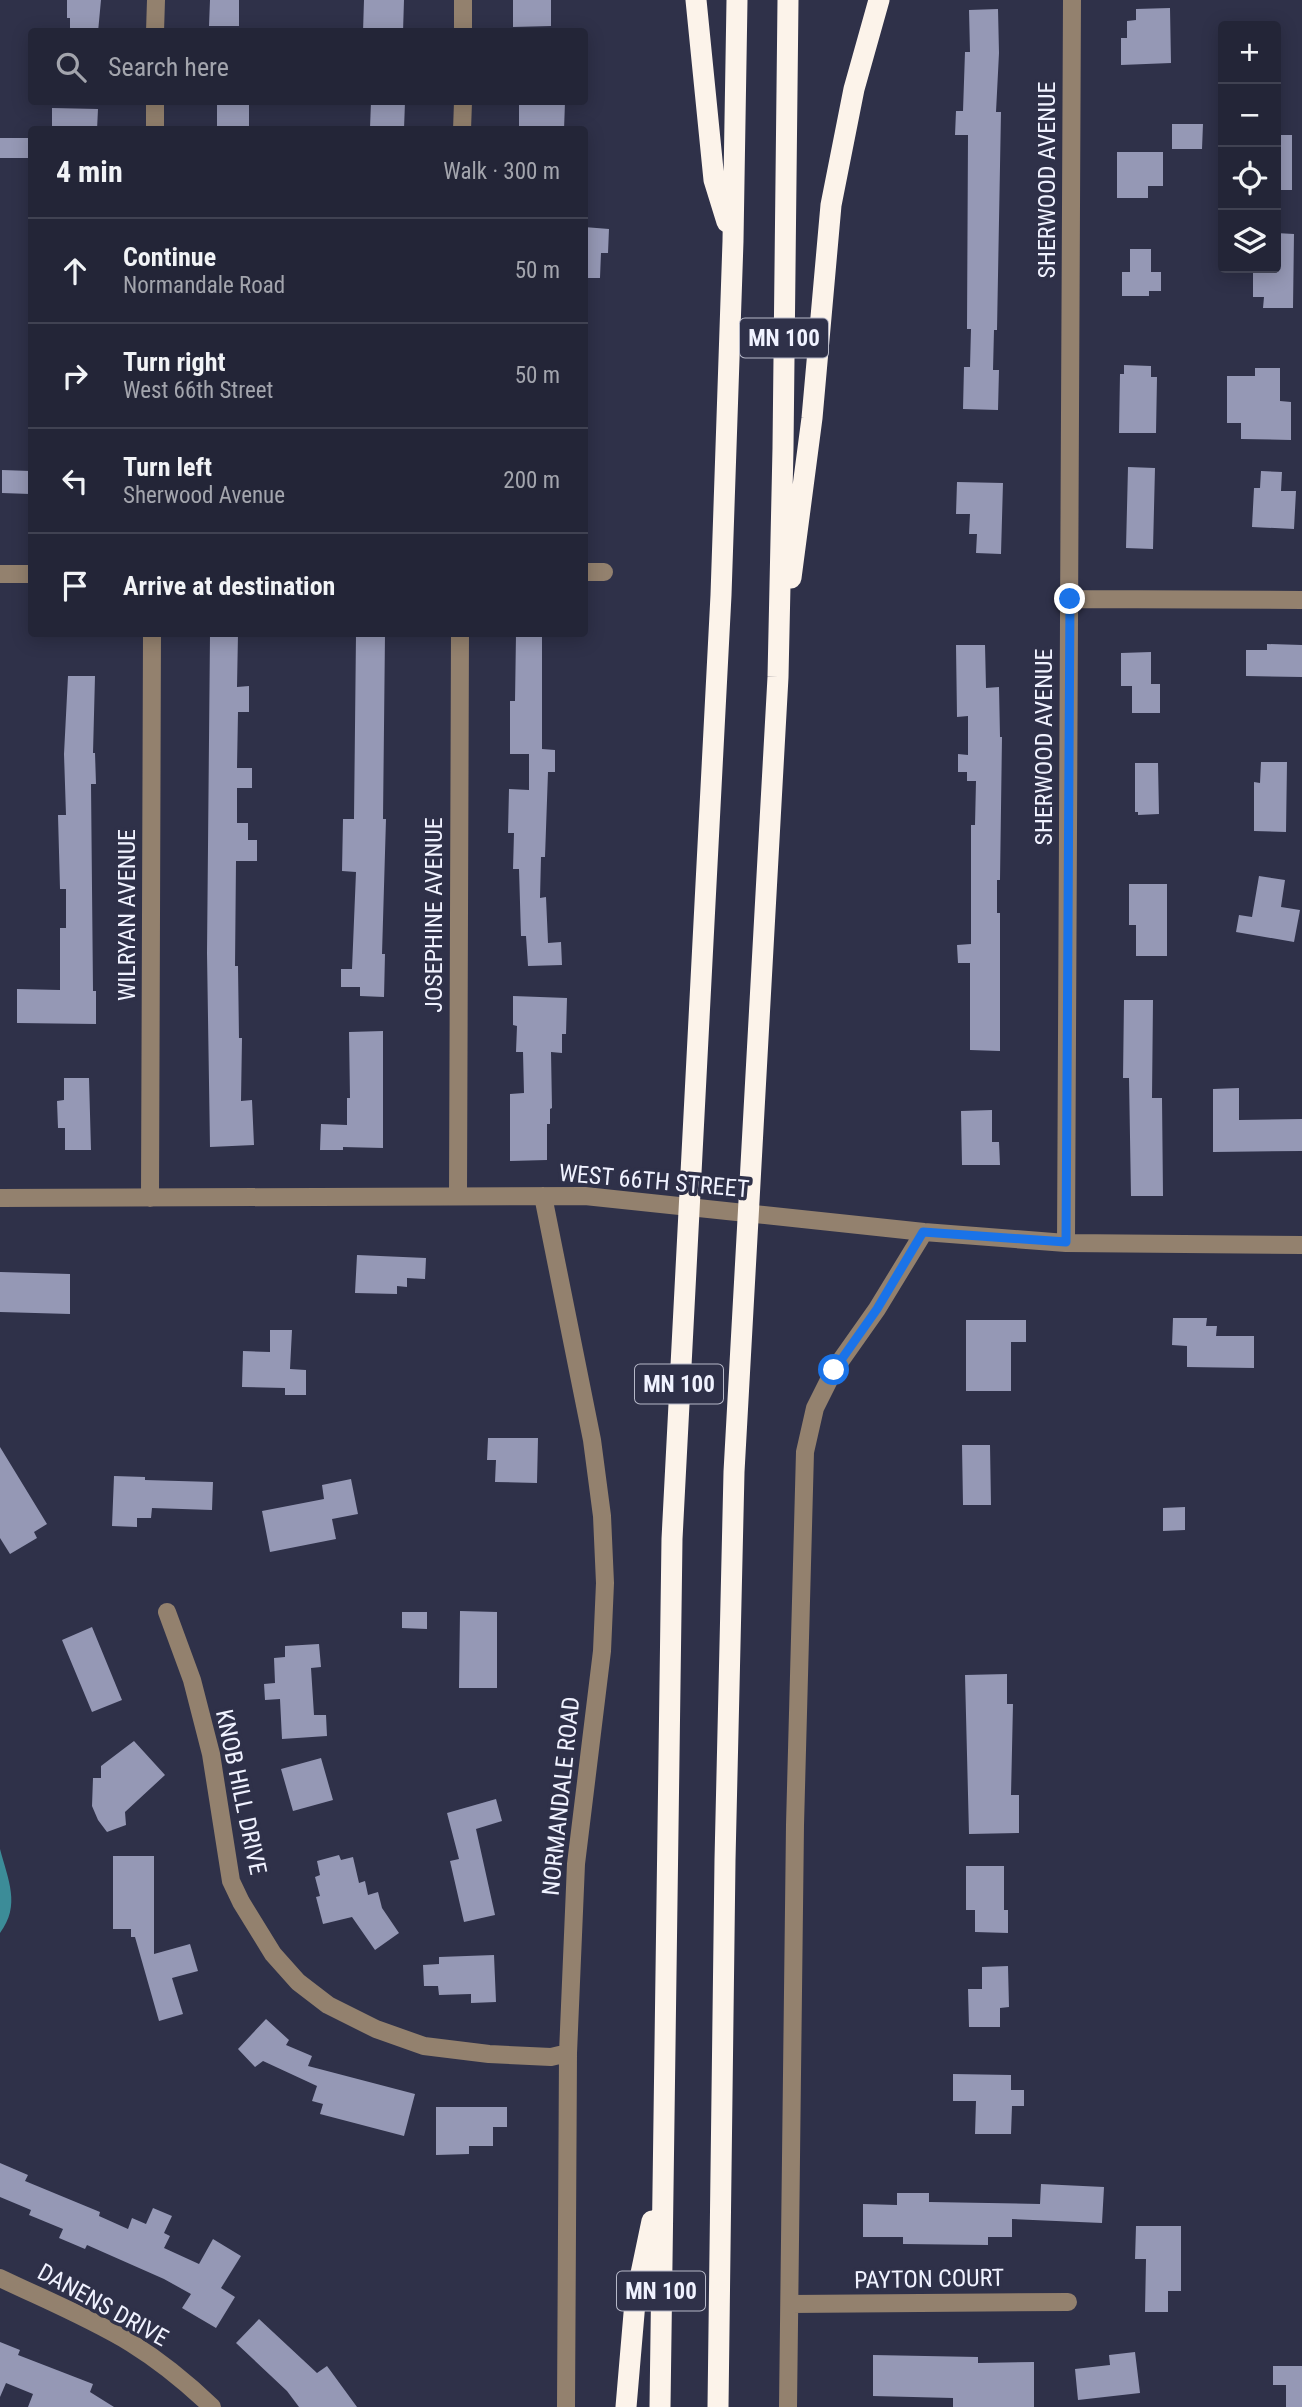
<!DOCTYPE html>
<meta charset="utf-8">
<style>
body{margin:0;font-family:"Roboto Condensed",sans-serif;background:#2b2d3f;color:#f1f3f6}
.controls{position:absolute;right:21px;top:21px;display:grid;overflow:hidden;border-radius:7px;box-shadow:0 4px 18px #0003}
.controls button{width:63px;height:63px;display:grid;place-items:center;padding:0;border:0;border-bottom:2px solid #404252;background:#232537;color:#f1f3f6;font:35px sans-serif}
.stop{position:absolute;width:21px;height:21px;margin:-16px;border:5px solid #1a73e8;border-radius:50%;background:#fff}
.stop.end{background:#1a73e8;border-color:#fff;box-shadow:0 2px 7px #0008}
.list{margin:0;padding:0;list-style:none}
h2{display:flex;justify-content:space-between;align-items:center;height:91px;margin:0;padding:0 28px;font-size:30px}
h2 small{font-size:23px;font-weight:400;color:#a3a5ad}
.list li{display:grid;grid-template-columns:46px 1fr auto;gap:21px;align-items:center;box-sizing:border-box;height:105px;padding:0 28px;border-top:2px solid #404252}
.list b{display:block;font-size:26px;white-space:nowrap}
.list p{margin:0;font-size:23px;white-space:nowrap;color:#a3a5ad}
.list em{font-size:23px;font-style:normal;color:#a3a5ad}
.icon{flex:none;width:38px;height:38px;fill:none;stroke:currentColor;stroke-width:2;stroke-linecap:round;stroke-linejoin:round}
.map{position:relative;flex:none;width:1302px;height:2407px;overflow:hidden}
.search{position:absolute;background:#232537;box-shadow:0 4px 18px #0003;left:28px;top:28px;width:560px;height:77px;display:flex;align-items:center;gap:18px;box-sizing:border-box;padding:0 24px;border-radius:7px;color:#a3a5ad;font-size:26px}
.panel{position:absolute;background:#232537;box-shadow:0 4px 18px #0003;left:28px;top:126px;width:560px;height:511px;border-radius:7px}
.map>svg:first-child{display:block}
</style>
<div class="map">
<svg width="1302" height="2407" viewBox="0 0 1302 2407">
<rect width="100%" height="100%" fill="#2f3149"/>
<path fill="#3c8c98" d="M0,1849C8,1880 21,1905 0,1933Z"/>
<path fill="#9598b5" d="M67,0H101L98,32H70V18H67Z
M210,0H239V26H209Z
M364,0H404L403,32H363Z
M513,0H551V26L513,27Z
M1170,8L1171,63L1121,65V38H1127V21L1136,20V9Z
M998,9L999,53L996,112H1001L997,330H994L993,370H999L998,410L963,409L964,367H970L971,329H967L968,135H955L956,111H963L965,52H970L969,10Z
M217,102H249V130H217Z
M371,102H405L404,129L370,128Z
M519,102H565L564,130H519Z
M52,108L98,109L97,130H52Z
M1172,124H1203L1202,149H1172Z
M1276,135H1292V190H1276Z
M0,138H30V158H0Z
M1117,152H1163V186H1148V198H1117Z
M584,227L609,229L608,253H601L600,278H584Z
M1276,233L1294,234L1293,308H1263L1264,297H1253V268H1276Z
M1130,249H1151V272H1161V291H1149V296H1122V272H1130Z
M1124,365L1151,366V377H1157L1156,433H1119L1120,374H1124Z
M1255,368H1280V401L1291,402V440L1241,439V423H1227V376H1255Z
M1128,467L1155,468L1153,549L1126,548Z
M2,470L31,471L30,494L2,493Z
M1261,471L1282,472L1281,491H1296L1294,529L1252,527L1254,488H1260Z
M957,482L1003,483L1001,554L976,553L977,534H969L970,514H956Z
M210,634H238L237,687L249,686V712H238L237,768H252V788H237V823H248V840H257V861H236L235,966H238L239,1038H242L241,1101L252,1100L254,1145L210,1147L207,953Z
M356,634H385L383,819H386L382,954H385L384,997L360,996V987H341V969H352L356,872L342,871L343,819H354Z
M516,634H542V749L555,750V772H548L545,857H541L540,898L546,897L548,943L561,942L562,965L528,966L526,936H521L519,869H513L514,833H508L509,789L529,790V754H510V701H515Z
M1267,644L1302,645V677L1246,676V650H1267Z
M956,645H985L986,688L999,687L1000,737H1002L1000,880H997V913H1000V1051L970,1050V963H958L957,945L971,944V825H975L976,781H967V772H958V754L968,755V716L957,717Z
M1151,652V684H1160V713H1132V686H1121V653Z
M68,676H95L93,753H95L96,784H91L93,991H96V1024L17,1023V989L60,990V928H66V889H60L58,815H66L64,754Z
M1261,762H1287L1286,832L1254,831V782L1260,783Z
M1135,763H1158L1159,814L1138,815V812H1135Z
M1259,876L1285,880L1281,907L1300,910L1294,942L1236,932L1239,915L1252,917Z
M1129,884H1167V956H1136V925H1129Z
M513,996L567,998L566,1034H562V1053L551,1052L552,1108L550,1109V1124H547V1160L510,1161V1094L524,1093L523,1052H516L517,1026L513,1025Z
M1124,1000H1153L1152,1098H1162L1163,1196H1131L1129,1078H1123Z
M383,1031V1148L343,1147V1150H320L321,1124L347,1125V1098H350L349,1032Z
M64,1078H89L91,1150H65V1128H58L57,1101L64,1100Z
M1239,1088V1120L1302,1119V1151L1213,1152V1089Z
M992,1110V1142H999L1000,1165H962L961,1111Z
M357,1255L426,1258L425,1279L407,1278V1287L397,1286V1294L355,1293Z
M0,1272L70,1274V1314L0,1312Z
M1173,1318H1207L1206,1326H1217L1216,1336H1254V1368L1187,1367V1346L1172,1345Z
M966,1320H1026V1342H1011V1391H966Z
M270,1330H292L290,1369L306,1370V1395H285V1388L242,1387L243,1351L270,1352Z
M488,1438H538L537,1483L495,1482L496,1460H487Z
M962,1445H990L991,1505H963Z
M0,1447L47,1524L34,1532L37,1538L10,1554L0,1538Z
M114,1476L145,1477V1480L213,1482L212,1510L152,1508L151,1518H137V1527L112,1526Z
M351,1479L358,1514L332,1519L336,1539L270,1552L262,1511L324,1499L322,1485Z
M1185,1507V1530L1163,1531V1508Z
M460,1611L497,1612V1688H459Z
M402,1612H427V1629L402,1628Z
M92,1627L122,1700L92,1712L62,1640Z
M319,1644L321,1667L311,1668L314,1715H326L327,1736L282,1739L280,1699L265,1700L264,1684L275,1683L274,1658L285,1657V1646Z
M1007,1674V1704H1013L1011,1795H1019V1833L969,1834L965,1675Z
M134,1741L165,1775L125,1812L126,1825L107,1832L98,1820L92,1806L93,1778H101V1766Z
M321,1758L333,1800L293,1811L281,1769Z
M496,1799L502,1821L476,1829L495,1915L464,1922L450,1861L459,1859L447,1813Z
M339,1855L341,1860L353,1857L359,1883L365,1881L368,1895L378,1892L382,1908L399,1933L375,1950L352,1917L323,1924L316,1897L320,1896L315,1877L320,1875L317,1861Z
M113,1856H154V1954L190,1944L198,1971L172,1978L183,2014L159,2021L135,1937H131V1929H113Z
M966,1866H1004V1910H1008V1933L975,1932V1910H966Z
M494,1955L496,2002L471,2003V1994L439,1995L438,1986H424L423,1965L439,1964V1957Z
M1008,1966L1009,2007L1000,2008V2027H969L968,1989H982V1967Z
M266,2019L289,2040L286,2045L312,2056L308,2066L415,2094L404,2136L320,2114L323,2104L312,2101L317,2086L263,2061L255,2067L238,2049Z
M953,2074L1011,2075V2090H1024V2106H1012L1011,2134H975L976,2101H953Z
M436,2107H507V2127H493V2146H469V2154L436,2155Z
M0,2163L28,2175L25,2181L100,2212L99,2216L128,2229L132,2218L146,2224L153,2208L172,2216L164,2233L170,2236L164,2248L199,2264L213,2239L241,2256L221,2288L235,2297L216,2328L182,2308L191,2294L164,2279L87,2245L85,2249L59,2238L63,2229L29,2215L31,2210L0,2197Z
M1041,2184L1104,2187L1102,2223L1012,2219V2237H988V2245L903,2244V2237H863V2204L897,2205V2193H929V2202L1040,2204Z
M1136,2226H1181V2291H1168V2312H1145L1146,2259H1135Z
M259,2319L317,2373L327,2366L357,2407H299L287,2391L236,2343Z
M0,2342L20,2350L18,2355L93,2384L90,2392L114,2407H28L33,2394L6,2383L0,2397Z
M1135,2352L1140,2393L1078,2400L1075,2369L1110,2365L1109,2355Z
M873,2355L978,2357V2363L1034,2362V2407H953V2398L873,2396Z
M1273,2366H1302V2407H1286V2385H1273Z"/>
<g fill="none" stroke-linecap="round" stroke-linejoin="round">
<path stroke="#93816e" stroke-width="18" d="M155,32L156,0
M463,32V0
M155,130V102
M462,130L463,102
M584,572H604
M0,574H32
M1070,599L1302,600
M458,1196L460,634
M543,1196L592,1440L602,1516L605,1583L602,1651L576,1864L568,2053L566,2407
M0,1198L585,1196L924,1232L1066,1243L1302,1245
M150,1198L152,634
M1066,1243L1072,0
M167,1612L192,1680L211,1754L231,1881L241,1902L273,1954L298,1982L328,2005L376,2029L424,2046L489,2054L551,2057L568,2053
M0,2278C44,2299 90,2318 131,2343C160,2361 187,2383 212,2407
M790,2304L1068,2302
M788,2407L795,1825L805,1452L815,1408L834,1370L877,1309L924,1232"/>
<path stroke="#fcf3ea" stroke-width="21" d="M696,0L714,180L727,222
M791,578L812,418L831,205L854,89L879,0
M626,2407L635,2302L652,2221
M660,2407L672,1539L721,595L733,241L737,0
M718,2407L725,1860L734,1472L778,677L783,448L788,0"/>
</g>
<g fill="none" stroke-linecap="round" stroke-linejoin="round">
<path stroke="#1a73e8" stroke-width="9" d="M834,1370L877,1309L923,1232L1066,1242L1070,599"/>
</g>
<g text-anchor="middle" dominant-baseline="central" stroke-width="7" stroke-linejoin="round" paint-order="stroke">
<g fill="#2f3149" stroke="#b6b8c8" stroke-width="2">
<rect x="740" y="318.5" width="88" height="39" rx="5"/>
<rect x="635" y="1364.5" width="88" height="39" rx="5"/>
<rect x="617" y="2271.5" width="88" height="39" rx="5"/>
</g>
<g font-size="23" font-weight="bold" fill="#f0f2ff">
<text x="784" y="338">MN 100</text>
<text x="679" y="1384">MN 100</text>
<text x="661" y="2291">MN 100</text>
</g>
<g font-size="24" fill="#f0f2ff" stroke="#2f3149">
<text transform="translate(1047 180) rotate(-90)">SHERWOOD AVENUE</text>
<text transform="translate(1044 747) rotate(-90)">SHERWOOD AVENUE</text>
<text transform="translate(127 915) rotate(-90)">WILRYAN AVENUE</text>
<text transform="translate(434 915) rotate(-90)">JOSEPHINE AVENUE</text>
<text transform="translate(654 1181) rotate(5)">WEST 66TH STREET</text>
<text transform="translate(241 1792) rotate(78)">KNOB HILL DRIVE</text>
<text transform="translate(561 1796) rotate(-84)">NORMANDALE ROAD</text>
<text transform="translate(929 2279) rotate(-1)">PAYTON COURT</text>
<text transform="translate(103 2305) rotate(29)">DANENS DRIVE</text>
</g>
</g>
</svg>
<div class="controls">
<button>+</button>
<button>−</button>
<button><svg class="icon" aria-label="locate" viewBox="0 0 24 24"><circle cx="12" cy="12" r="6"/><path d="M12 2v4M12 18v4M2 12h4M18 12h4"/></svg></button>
<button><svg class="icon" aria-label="layers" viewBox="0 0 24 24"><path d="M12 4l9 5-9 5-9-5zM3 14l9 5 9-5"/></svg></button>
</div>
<div class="stop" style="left:834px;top:1370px"></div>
<div class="stop end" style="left:1070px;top:599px"></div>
<div class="search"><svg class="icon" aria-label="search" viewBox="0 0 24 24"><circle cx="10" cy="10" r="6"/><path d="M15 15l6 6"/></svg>Search here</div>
<section class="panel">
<h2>4 min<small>Walk · 300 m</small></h2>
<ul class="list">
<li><svg class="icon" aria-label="ahead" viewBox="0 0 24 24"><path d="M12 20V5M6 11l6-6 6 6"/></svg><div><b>Continue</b><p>Normandale Road</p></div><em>50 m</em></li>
<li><svg class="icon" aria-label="right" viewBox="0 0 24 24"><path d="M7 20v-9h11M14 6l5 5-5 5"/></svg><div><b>Turn right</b><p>West 66th Street</p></div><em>50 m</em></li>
<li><svg class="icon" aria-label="left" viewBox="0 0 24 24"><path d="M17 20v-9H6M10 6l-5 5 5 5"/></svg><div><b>Turn left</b><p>Sherwood Avenue</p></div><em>200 m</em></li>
<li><svg class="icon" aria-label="arrive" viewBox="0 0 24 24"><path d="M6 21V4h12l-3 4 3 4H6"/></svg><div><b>Arrive at destination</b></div></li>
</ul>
</section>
</div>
